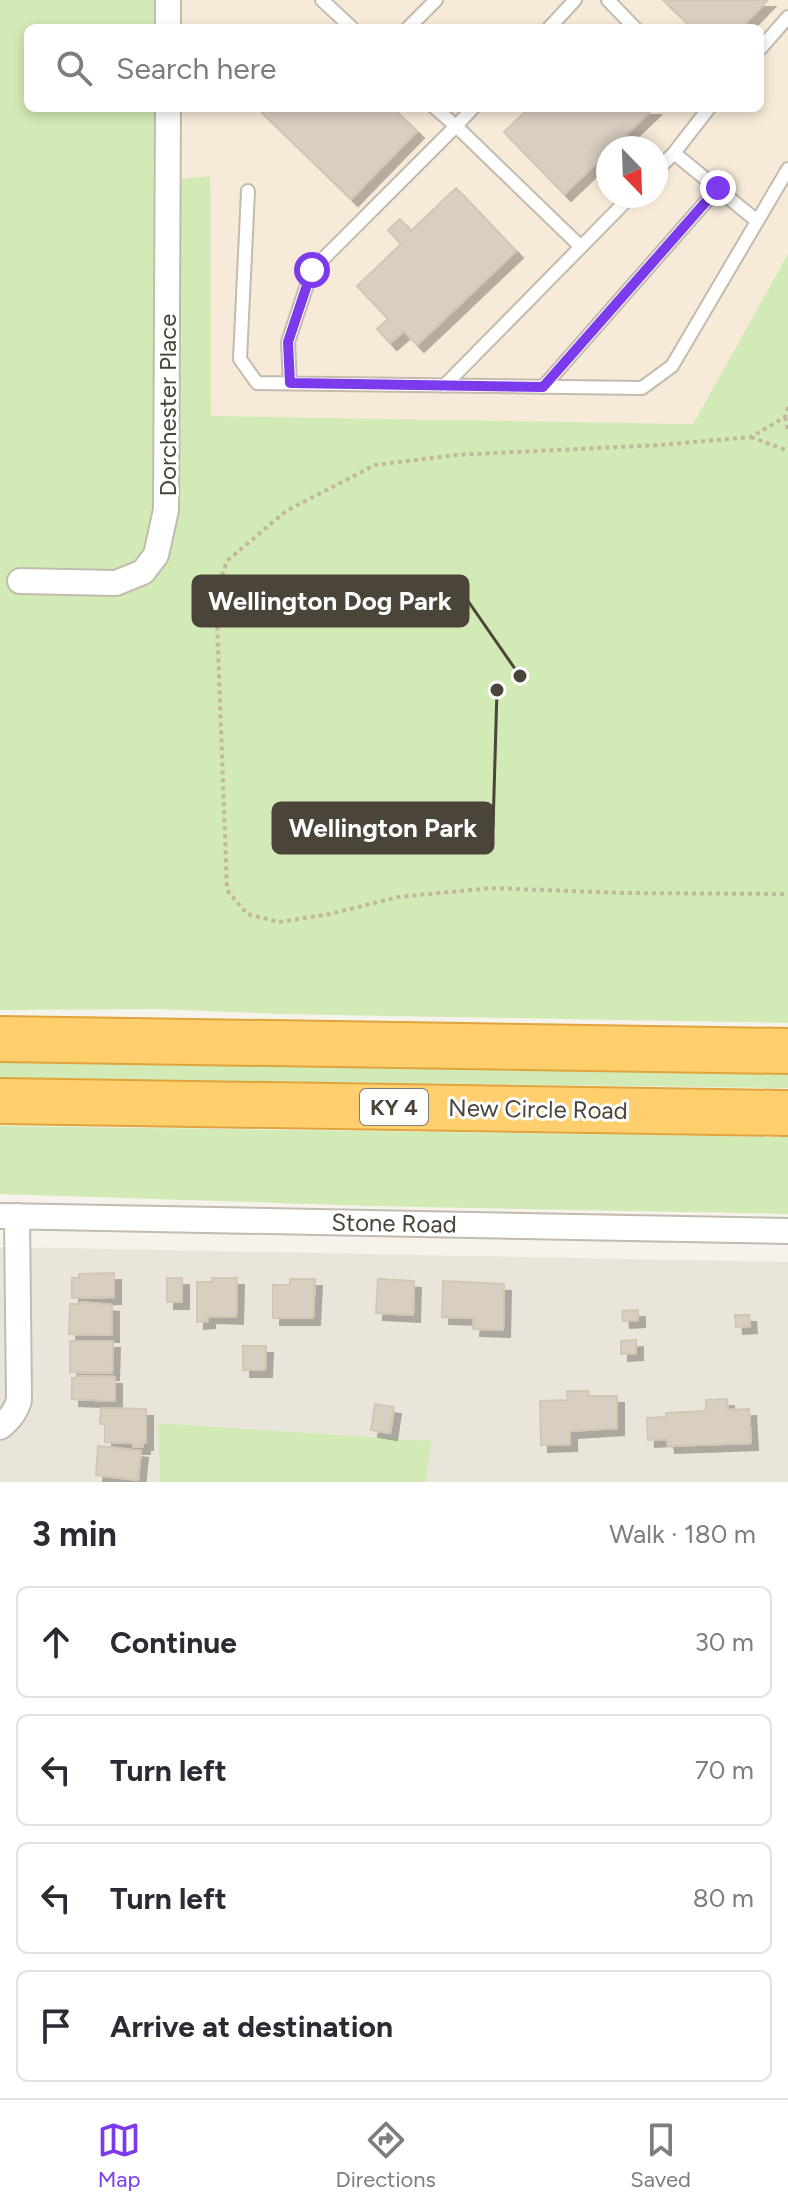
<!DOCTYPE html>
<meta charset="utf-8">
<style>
body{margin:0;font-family:Figtree,sans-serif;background:#f7f7f7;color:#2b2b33}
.compass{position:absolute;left:596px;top:136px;width:72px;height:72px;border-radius:50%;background:#fff;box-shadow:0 4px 12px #0003;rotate:157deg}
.stop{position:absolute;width:24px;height:24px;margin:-18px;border:6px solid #7c3aed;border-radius:50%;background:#fff}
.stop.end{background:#7c3aed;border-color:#fff;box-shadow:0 2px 8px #0008}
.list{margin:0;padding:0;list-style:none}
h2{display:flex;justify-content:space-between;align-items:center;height:104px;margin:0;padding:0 32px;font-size:34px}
h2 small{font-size:26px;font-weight:400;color:#7c7c81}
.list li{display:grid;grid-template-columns:52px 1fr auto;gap:24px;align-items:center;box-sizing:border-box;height:112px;margin:0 16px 16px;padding:0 16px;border:2px solid #e1e1e2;border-radius:12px}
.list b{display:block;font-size:30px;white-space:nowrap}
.list em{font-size:26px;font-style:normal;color:#7c7c81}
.icon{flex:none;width:44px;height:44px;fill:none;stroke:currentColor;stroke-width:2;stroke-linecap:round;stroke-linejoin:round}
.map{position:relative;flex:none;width:788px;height:1482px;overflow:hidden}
.search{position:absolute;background:#fff;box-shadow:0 4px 12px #0003;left:24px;right:24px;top:24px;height:88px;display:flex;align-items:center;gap:20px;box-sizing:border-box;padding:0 28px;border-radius:12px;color:#7c7c81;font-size:30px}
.sheet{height:616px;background:#fff}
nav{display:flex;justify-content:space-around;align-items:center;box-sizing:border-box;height:112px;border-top:2px solid #e1e1e2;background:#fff;font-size:22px;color:#7c7c81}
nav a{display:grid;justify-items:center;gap:4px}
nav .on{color:#7c3aed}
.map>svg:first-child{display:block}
</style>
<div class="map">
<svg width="788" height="1482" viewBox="0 0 788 1482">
<defs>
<filter id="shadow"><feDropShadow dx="7" dy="7" stdDeviation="0" flood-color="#0004"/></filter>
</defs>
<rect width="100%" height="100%" fill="#f6f3ec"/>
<path fill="#eae5da" d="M0,1247L788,1262V1482H426L430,1441L158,1423L160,1482H0Z"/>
<path fill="#f7ead8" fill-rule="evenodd" d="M178,0H788V254L693,424L211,416L0,181L176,108H760V28H178ZM608,148H656V196H608Z"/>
<path fill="#d2eab5" d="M0,0H176V28H28V108H175L173,180L210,176L211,416L693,424L788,254V1023L280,1014L158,1009L0,1010Z
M0,1054L788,1065V1088L0,1078Z
M0,1126L788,1137V1214L369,1206L0,1194Z
M158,1423L431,1441L426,1482H160Z"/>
<path fill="#d8cfc1" stroke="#d3c7b4" stroke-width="2" filter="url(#shadow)" d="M663,0H768L741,28H692Z
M257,108H393L417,131L351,199Z
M529,108H654L612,148H608V152L564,194L504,132Z
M456,188L516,251L417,345L404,331L390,343L377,329L388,319L357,286L401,244L388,230L400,219L411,231Z
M114,1273V1297L72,1298V1278H79V1274Z
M167,1278H182V1302H167Z
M212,1278H237L236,1317L208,1316V1321L197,1322V1282H212Z
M290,1279H315L313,1318H273V1285H290Z
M378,1279L414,1281L413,1315L376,1313Z
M443,1281L504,1284L503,1330L473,1329L474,1318L442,1317Z
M80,1302L112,1305V1335L69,1334L70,1304H80Z
M638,1310V1320L623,1321L622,1311Z
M735,1315H749L750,1326L736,1327Z
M636,1340V1353L621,1354V1341Z
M70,1341H113L112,1373L70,1372Z
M243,1346H266L265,1370H243Z
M76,1376L115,1377V1401L72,1399V1378H76Z
M567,1391H588V1396H617V1428L570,1431V1444L541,1445L540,1401L568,1400Z
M727,1399L728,1410L749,1409L751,1443L668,1446L667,1439L648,1440L647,1418L666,1417V1413L706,1411V1400Z
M375,1404L394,1407L390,1433L371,1430Z
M101,1408L146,1409V1443H143V1447H133V1443L105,1442V1424H100Z
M98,1446L141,1451L138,1480L96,1475Z"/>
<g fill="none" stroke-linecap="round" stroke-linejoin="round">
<g stroke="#c2bbae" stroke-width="16">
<path id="lane" d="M322,0L352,28
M608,0L635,28
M408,28L436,0
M549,28L575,0
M760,49L788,17
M473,108L456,126L581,247
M709,108L674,153L757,221
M656,171L674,153
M248,191L240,359L257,383L642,388L672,366L788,169
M290,383L288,342L312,270L456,126L435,108
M444,386L631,196
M543,387L718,188"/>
</g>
<g stroke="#c2bbae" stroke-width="28">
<path id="street" d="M168,28V0
M20,581L116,583L143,572L156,555L166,510L168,108
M0,1216L788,1231
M0,1427C9,1420 16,1412 19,1400L17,1216"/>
</g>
<g stroke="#e0a43c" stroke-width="48">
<path id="highway" d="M0,1039L788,1051
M0,1101L788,1113"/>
</g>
<path stroke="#c4b79f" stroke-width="4" stroke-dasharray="4 4" stroke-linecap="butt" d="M788,407L785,417L751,437L660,445L455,455L375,465L286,511L227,561L216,594L227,890L247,914L279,922L330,914L398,897L492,888L622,893L788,894
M785,417L788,431
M751,437L788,451"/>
<use href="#lane" stroke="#fff" stroke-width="12"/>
<use href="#street" stroke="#fff" stroke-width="24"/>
<use href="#highway" stroke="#ffcf6e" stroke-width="44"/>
</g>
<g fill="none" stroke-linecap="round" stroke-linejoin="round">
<path stroke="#7c3aed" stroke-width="10" d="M312,270L288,342L290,383L543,387L718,188"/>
</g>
<g text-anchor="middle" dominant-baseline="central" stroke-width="6" stroke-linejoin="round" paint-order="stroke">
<rect fill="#fff" stroke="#817c74" stroke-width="2" x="360" y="1089" width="68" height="36" rx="6"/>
<g font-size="22" font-weight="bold" fill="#4b4439">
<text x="394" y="1107">KY 4</text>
</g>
<g font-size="24" fill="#4b4439" stroke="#fff">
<text transform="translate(167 405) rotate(-90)">Dorchester Place</text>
<text transform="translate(538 1109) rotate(1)">New Circle Road</text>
<text transform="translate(394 1223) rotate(1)">Stone Road</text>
</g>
</g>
<path fill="none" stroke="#4b4439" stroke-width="3" d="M520 676L468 601M497 690L493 828"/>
<g fill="#4b4439" stroke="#fff" stroke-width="3">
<circle cx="520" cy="676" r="8"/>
<circle cx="497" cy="690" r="8"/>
</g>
<g fill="#4b4439" stroke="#4b4439" stroke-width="3">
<rect x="193" y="576" width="275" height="50" rx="8"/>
<rect x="273" y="803" width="220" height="50" rx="8"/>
</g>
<g font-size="26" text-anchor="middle" font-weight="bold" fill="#fff">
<text x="330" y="610">Wellington Dog Park</text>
<text x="383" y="837">Wellington Park</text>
</g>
</svg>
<svg class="compass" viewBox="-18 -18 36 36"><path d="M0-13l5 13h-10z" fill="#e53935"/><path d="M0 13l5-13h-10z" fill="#7c7c81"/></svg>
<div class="stop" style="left:312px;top:270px"></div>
<div class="stop end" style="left:718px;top:188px"></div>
<div class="search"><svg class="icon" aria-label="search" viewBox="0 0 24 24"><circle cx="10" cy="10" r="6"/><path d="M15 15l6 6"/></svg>Search here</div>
</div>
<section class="sheet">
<h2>3 min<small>Walk · 180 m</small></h2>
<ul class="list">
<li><svg class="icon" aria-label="ahead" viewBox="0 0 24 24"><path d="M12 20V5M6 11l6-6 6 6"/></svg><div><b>Continue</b></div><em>30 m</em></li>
<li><svg class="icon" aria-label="left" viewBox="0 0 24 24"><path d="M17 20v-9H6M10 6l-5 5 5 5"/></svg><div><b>Turn left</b></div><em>70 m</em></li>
<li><svg class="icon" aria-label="left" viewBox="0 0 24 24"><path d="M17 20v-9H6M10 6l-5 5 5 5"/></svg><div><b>Turn left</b></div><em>80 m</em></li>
<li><svg class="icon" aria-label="arrive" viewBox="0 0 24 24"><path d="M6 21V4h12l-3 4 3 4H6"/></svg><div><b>Arrive at destination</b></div></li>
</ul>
</section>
<nav>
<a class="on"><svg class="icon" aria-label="map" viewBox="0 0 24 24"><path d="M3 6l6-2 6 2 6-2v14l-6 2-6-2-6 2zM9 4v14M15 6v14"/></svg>Map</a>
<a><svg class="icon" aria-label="directions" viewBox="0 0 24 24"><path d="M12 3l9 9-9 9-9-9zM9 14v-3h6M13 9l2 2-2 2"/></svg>Directions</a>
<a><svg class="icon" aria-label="saved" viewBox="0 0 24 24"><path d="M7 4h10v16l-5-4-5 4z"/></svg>Saved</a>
</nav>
